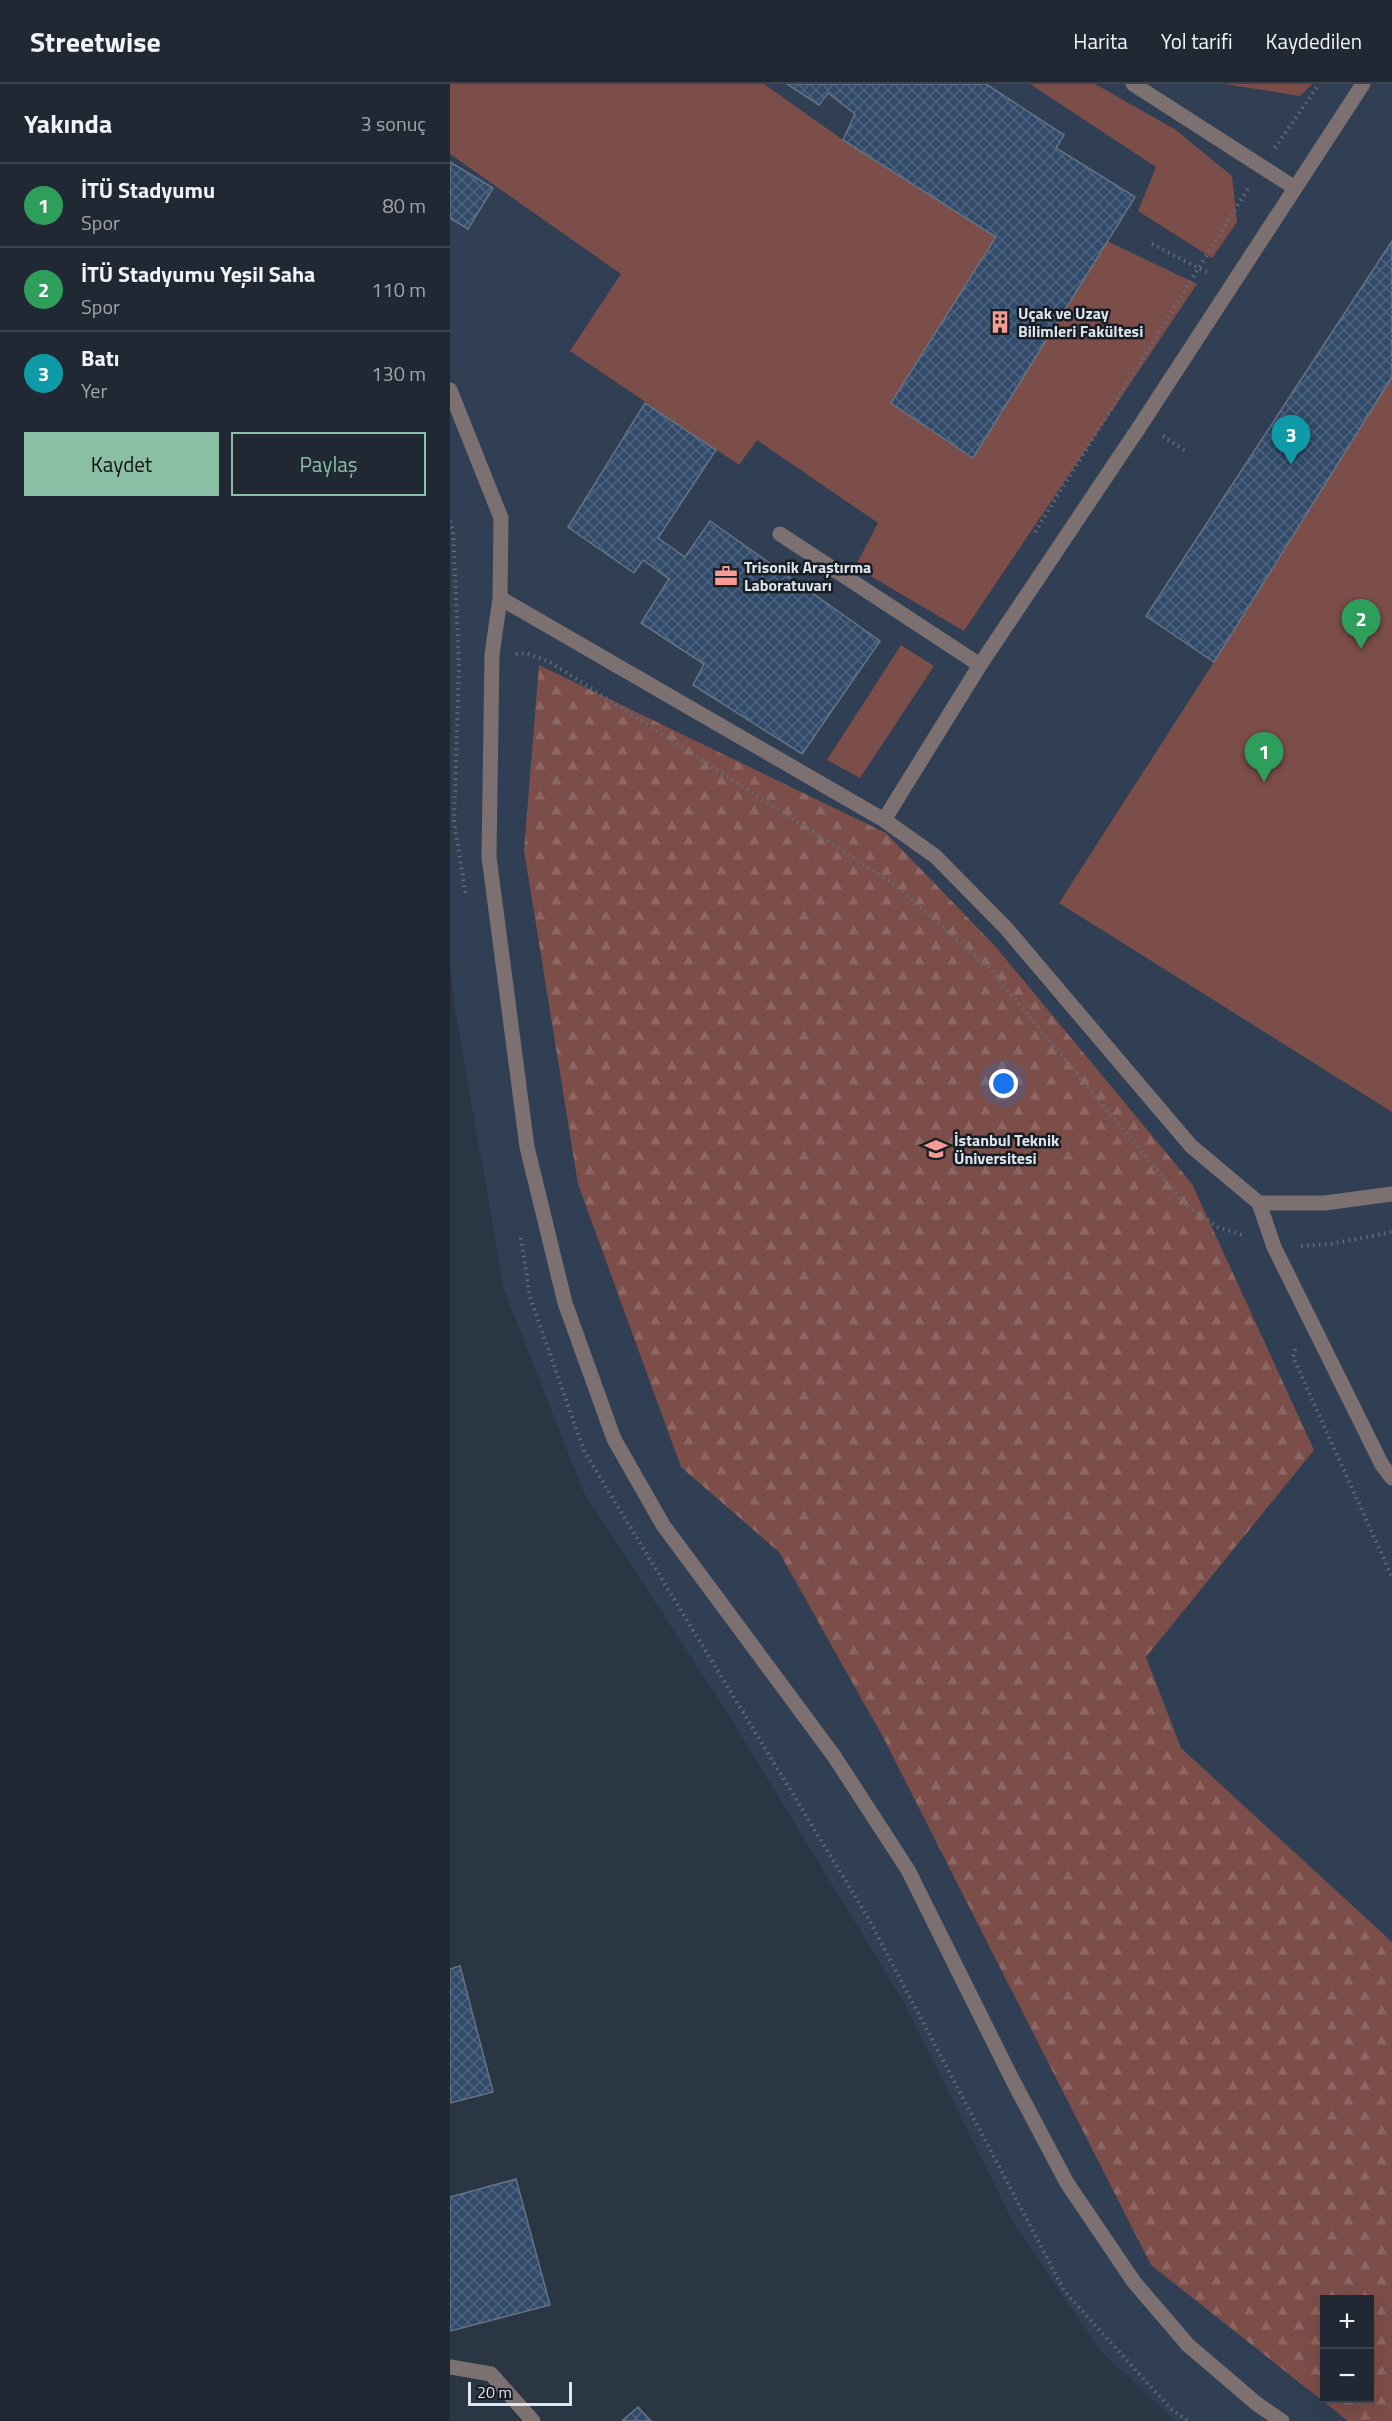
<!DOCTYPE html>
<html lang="tr">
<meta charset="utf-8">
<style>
body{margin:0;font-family:"Titillium Web",sans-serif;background:#2d3440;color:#f1f3f6}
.controls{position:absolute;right:18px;bottom:18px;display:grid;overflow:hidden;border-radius:0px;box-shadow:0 6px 24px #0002}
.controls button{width:54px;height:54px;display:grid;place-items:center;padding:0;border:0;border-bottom:2px solid #3d444f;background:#202834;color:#f1f3f6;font:30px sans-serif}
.scale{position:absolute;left:18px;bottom:15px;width:104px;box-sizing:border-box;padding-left:6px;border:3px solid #dce4ed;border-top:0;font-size:16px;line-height:21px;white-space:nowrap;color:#dce4ed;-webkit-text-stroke:4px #181d24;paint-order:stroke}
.you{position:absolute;left:554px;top:1000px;width:21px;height:21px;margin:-15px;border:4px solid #fff;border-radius:50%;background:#1a73e8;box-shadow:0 0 0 9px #1a73e833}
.badge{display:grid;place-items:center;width:39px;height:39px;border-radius:50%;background:#8abfa5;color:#fff;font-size:20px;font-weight:700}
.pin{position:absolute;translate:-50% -50px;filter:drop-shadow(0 2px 3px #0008)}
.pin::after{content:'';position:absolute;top:32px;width:21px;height:18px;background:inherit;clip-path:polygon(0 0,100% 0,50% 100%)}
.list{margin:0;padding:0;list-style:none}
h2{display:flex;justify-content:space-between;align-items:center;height:78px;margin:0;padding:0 24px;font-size:26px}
h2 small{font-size:20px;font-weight:400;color:#a2a6ac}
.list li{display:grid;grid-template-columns:39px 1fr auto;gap:18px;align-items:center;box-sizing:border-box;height:84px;padding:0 24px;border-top:2px solid #3d444f}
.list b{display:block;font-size:22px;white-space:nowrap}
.list p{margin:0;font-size:20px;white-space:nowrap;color:#a2a6ac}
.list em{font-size:20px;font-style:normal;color:#a2a6ac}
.actions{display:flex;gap:12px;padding:18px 24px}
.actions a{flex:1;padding:14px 0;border:2px solid #8abfa5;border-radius:0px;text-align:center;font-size:21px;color:#8abfa5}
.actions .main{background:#8abfa5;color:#111}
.map{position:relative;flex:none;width:942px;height:2337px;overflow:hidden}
header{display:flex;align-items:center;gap:36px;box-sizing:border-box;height:84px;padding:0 30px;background:#202834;border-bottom:2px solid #3d444f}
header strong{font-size:28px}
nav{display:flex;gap:33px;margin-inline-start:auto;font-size:21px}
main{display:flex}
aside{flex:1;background:#202834}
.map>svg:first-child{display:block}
</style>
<header>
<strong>Streetwise</strong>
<nav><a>Harita</a><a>Yol tarifi</a><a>Kaydedilen</a></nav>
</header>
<main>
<aside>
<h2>Yakında<small>3 sonuç</small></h2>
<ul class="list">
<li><span class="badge" style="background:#2e9e5b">1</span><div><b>İTÜ Stadyumu</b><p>Spor</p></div><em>80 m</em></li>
<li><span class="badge" style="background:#2e9e5b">2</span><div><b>İTÜ Stadyumu Yeşil Saha</b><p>Spor</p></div><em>110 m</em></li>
<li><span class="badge" style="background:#0f9aa8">3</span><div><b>Batı</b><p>Yer</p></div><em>130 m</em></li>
</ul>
<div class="actions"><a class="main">Kaydet</a><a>Paylaş</a></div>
</aside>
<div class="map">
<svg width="942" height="2337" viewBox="0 0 942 2337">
<defs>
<pattern id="forest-firs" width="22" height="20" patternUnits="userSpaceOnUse" patternTransform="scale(1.5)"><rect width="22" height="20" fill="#7c4e49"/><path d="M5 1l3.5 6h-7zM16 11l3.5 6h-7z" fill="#8e6764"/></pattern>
<pattern id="building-cross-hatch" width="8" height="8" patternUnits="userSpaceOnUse" patternTransform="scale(1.5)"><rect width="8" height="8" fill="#314a6a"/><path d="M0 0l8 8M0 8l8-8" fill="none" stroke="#4e6480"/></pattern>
</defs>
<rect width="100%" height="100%" fill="#2b3645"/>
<path fill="#303f54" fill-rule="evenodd" d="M0,0H942V2337H725L650,2266L564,2140L456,1922L275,1625L134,1409L54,1206L5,925L0,879ZM874,2216H920V2314H874Z"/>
<path fill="#7c4e49" d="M0,0H314L393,56L546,153L442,318L522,374L657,157L747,200L514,547L405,483L428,439L307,356L289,381L120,267L171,190L0,70Z
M580,0H645L726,46L782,92L787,138L762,174L688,127L706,83Z
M775,0H862L850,12Z
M942,156V1028L609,819L764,578L696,532Z
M451,561L484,582L410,694L377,676Z"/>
<path fill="url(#forest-firs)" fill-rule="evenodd" d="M89,581L436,749L545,862L742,1100L864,1366L696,1573L731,1664L942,1858V2337H898L701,2181L433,1653L329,1468L231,1383L128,1100L74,766ZM874,2216H920V2314H874Z"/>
<path fill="url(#building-cross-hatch)" stroke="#667384" stroke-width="1.5" d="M337,0H536L614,51L606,64L685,113L523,374L441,319L546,153L393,56L405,30L378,9L369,21Z
M0,78L43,104L18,145L0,134Z
M942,157V293L764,578L696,532Z
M195,319L266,366L208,454L235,473L260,437L430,557L352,670L243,601L254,580L191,539L219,495L193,476L184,489L118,443Z
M10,1882L43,2008L0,2019V1885Z
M66,2095L100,2221L0,2247V2113Z
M188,2323L201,2337H172Z"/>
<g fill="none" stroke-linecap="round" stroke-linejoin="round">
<path stroke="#626c7a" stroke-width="4" stroke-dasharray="1.5 4.5" stroke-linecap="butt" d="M825,64L869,0
M702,160L760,190
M713,352L734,366
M0,437L3,446L9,582L4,738L16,812
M585,448L799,103
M66,570L76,569L100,578L445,801L538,883L736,1121L768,1143L795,1152
M71,1154L80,1213L134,1367L417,1832L615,2208L720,2324L738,2337
M851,1162L880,1160L942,1148
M845,1265L843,1273L942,1493"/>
<path stroke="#7c7170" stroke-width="15" d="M683,0L845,104
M0,306L51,434L50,514L42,571L39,773L77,1063L115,1219L164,1355L213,1441L384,1672L458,1786L562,1995L617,2099L684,2198L738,2261L807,2320L832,2337
M330,450L530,581
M50,514L434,736L485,772L555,843L741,1062L809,1119H875L942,1110
M434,736L530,581L692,339L913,0
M809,1119L824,1163L932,1381L942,1394
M0,2283L41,2290L83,2337"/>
</g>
<defs>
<g id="building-bare" transform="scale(1.8)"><path d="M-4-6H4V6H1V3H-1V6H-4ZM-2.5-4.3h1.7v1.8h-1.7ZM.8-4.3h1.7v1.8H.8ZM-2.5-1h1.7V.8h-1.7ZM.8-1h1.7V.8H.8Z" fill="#f59c93" stroke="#181d24" stroke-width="2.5" paint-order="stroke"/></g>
<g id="office-bare" transform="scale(1.8)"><path d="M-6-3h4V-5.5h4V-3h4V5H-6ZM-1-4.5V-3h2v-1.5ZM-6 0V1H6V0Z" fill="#f59c93" stroke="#181d24" stroke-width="2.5" paint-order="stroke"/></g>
<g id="university-bare" transform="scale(1.8)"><path d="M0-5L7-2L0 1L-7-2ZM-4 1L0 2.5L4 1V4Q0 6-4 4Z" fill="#f59c93" stroke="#181d24" stroke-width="2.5" paint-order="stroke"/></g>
</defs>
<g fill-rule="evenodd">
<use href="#building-bare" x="550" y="238"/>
<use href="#office-bare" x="276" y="492"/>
<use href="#university-bare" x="486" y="1065"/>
</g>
<g text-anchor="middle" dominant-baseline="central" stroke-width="5" stroke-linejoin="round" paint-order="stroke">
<g font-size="16" font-weight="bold" fill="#dce4ed" stroke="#181d24" text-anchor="start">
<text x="568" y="229">Uçak ve Uzay<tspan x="568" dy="18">Bilimleri Fakültesi</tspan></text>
<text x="294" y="483">Trisonik Araştırma<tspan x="294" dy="18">Laboratuvarı</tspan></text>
<text x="504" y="1056">İstanbul Teknik<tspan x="504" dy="18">Üniversitesi</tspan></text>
</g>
</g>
</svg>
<div class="controls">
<button>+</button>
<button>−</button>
</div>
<div class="scale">20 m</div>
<div class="you"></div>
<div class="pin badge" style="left:814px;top:698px;background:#2e9e5b">1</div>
<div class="pin badge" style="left:911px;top:565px;background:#2e9e5b">2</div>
<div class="pin badge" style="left:841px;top:381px;background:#0f9aa8">3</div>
</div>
</main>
